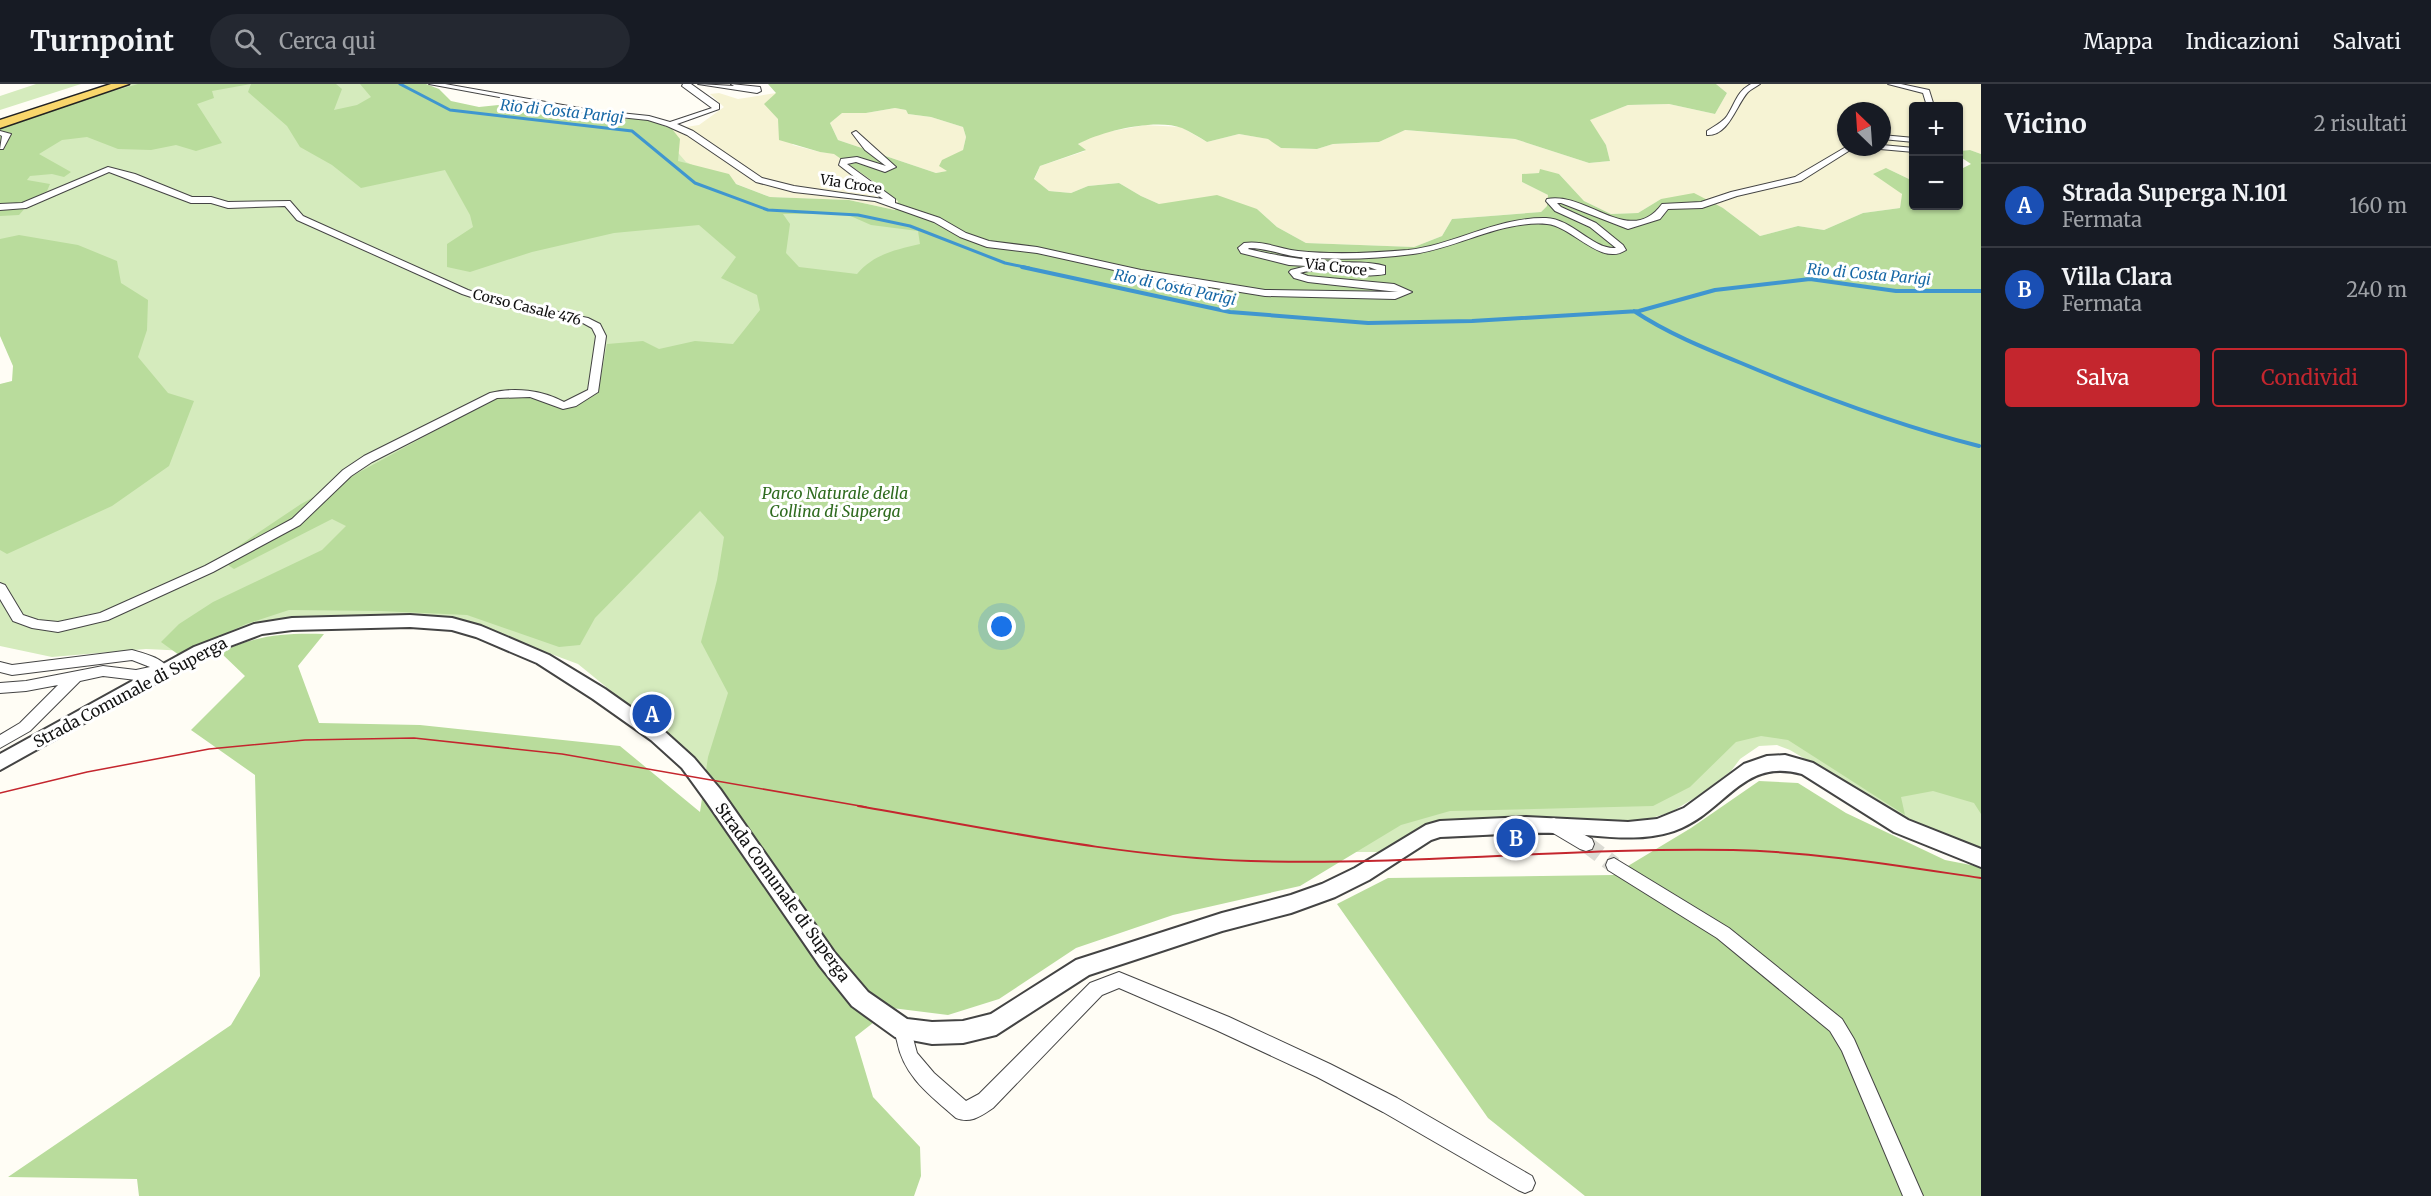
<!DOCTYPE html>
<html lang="it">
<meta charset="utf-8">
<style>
body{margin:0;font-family:Merriweather,serif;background:#242831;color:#f1f3f6}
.controls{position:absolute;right:18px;top:18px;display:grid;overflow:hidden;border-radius:6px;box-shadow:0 2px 4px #0004}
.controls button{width:54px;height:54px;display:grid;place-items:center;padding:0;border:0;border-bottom:2px solid #363941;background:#171b24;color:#f1f3f6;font:30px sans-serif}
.compass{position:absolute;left:1837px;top:18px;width:54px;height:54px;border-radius:50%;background:#171b24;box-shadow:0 2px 4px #0004;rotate:335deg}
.you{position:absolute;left:1002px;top:543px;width:21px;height:21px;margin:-15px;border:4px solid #fff;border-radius:50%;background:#1a73e8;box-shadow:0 0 0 9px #1a73e833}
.badge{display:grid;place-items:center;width:39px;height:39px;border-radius:50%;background:#c4262e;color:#fff;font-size:20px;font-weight:700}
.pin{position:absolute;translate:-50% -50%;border:3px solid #fff;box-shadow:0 2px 6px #0006}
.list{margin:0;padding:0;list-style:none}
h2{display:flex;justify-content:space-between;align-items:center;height:78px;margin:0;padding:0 24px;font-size:26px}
h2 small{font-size:20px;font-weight:400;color:#9ea1a6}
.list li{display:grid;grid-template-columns:39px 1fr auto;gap:18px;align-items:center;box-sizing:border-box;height:84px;padding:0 24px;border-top:2px solid #363941}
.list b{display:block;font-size:22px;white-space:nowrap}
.list p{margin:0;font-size:20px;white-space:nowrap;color:#9ea1a6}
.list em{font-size:20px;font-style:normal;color:#9ea1a6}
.actions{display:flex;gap:12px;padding:18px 24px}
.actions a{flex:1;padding:14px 0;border:2px solid #c4262e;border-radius:6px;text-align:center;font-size:21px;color:#c4262e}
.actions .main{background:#c4262e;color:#fff}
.icon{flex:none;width:33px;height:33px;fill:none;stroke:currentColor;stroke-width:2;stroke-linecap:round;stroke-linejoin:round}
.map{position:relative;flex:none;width:1981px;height:1112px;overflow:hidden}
header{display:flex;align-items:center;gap:36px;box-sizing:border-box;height:84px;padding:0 30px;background:#171b24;border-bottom:2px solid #363941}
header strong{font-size:28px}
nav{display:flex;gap:33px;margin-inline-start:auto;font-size:21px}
.search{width:420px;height:54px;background:#242831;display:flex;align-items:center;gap:15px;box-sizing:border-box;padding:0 21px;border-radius:33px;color:#9ea1a6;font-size:22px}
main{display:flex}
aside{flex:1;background:#171b24}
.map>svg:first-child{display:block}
</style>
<header>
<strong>Turnpoint</strong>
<div class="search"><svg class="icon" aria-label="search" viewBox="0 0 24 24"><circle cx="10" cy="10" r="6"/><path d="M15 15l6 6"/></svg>Cerca qui</div>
<nav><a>Mappa</a><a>Indicazioni</a><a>Salvati</a></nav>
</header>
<main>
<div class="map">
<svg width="1981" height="1112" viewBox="0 0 1981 1112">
<rect width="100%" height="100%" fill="#fffdf5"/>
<path fill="#f6f3d4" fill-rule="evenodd" d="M1716,0H1981V70L1970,66L1959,67L1958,22H1914L1913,92L1909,95L1886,84L1902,111L1900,124L1863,129L1824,146L1798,142L1760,152L1723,124L1661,115L1638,129L1611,130L1584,117L1559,90L1539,89L1522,91V98L1548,111L1547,122L1541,128L1452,135L1442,152L1414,163L1306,159L1277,143L1257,125L1159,120L1141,112L1119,99L1088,102L1071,109L1049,107L1034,96L1040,82L1085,67L1078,60L1096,50L1145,41L1181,43L1207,58L1239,50L1269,55L1281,64L1317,65L1333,60L1379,58L1404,46L1515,55L1589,79L1610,77L1606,61L1589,36L1628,21L1669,20L1715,30L1727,9ZM1846,27H1882V63H1846Z
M719,9L738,15L776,9L778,35L793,61L820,68L834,69L874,98L888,112L898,117L895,126L849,116L770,113L678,77L672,45L699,41L724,23L710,10Z
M895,24L906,26L908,30L931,33L963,43L966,53L963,66L948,87L936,89L838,56L830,39L841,29H866Z"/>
<path fill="#d5ebbd" d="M36,0H81L0,26V12Z
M129,0H401L439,19L662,50L686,78L770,117L891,134L1981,206V768L1936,753L1790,666L1777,661L1759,662L1740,675L1731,687L1698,712L1671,728L1652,734L1628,737L1506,734L1423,742L1386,768H1170L708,686L578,580L492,548L446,536L287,534L188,567L146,565L52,573L0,562V312L86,249L0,169V42L92,9Z"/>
<path fill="#b9dc9c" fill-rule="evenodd" d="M138,0H336L342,5L334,26L357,21L371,13L360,0H426L439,5L451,17L479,23L508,20L547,25L596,37L644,34L672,45L680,55L678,77L729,90L736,100L770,113L849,116L895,126L898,117L888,112L874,98L834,70L820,68L779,56L778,35L764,20L776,9L768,0H1716L1727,9L1715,30L1669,20L1628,21L1590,36L1606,61L1610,77L1589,79L1515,55L1405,46L1379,58L1333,60L1317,65L1281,64L1268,55L1239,50L1207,58C1199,53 1191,48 1182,44C1156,34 1102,47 1078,60L1086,66L1040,82L1034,95L1049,107L1071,109L1088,102L1119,99L1141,112L1159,120L1217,111L1257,125L1277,143L1306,159L1414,163L1442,152L1452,135L1541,128L1547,122L1548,111L1522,98V90L1539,89L1540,85L1559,90L1584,117L1611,130L1638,129L1661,115L1694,109L1723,124L1760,152L1798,142L1824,146L1863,129L1900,124L1902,110L1873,90L1886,84L1909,95L1913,93L1914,122H1958L1959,86L1971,80L1959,72V67L1970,66L1981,70V730L1974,719L1933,707L1901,713L1905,731L1788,656L1761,652L1736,658L1690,703L1653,722L1450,727L1401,741L1300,802L1173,831L1076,864L999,915L948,931L892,924L855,953L873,1013L920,1063L921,1092L914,1112H139L137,1095L8,1093L231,941L260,892L255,691L191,646L245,592L220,568C258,551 283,549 324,550L298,582L319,639L420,641L620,662L700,728L708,673L728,609L701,558L717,496L724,453L700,427L595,534L580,561L559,563L467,531L381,527L289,526L246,540L179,571L161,558L179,540L213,518L322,466L346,442L332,435L234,485L219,475L301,420L495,314L512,313L539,315L566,325L587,316L598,308L607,260L643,257L659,265L695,257L733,260L760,226L757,211L721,194L736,173L699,141L614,149L532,168L470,188L447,183V160L473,143L470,131L445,86L361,104L332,81L300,63L287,42L248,8L251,0L212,7L214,14L197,20L222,59L196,67L176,61L151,66L118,65L87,53L62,56L39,70L71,88L64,93L52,90L30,92L27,96L50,100L47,107L33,115L19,131L0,132V44L51,25ZM895,24L906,26L908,30L931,33L963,43L966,53L963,66L942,76L939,82L947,87L936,89L838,56L830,39L842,29H866ZM783,130H846L871,141L918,147L920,160C895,166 874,170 857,190L799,183L786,169L790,140Z
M19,151L78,161L117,177L121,199L148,216L147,246L138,273L168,309L194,317L169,382L112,422L7,470L0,466V300L12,297L13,282L0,252V155Z
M1759,697L1798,699L1846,729L1945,776L1981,783V1112H1585L1488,1034L1337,820L1388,794L1613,791L1691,744Z"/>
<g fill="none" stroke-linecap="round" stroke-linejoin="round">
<path stroke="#3f96cf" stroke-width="3" d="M400,0L450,26L632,47L695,99L768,126L858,131L910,142L1005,179L1029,184"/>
<path stroke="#3f96cf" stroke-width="4" d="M1022,183L1230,228L1368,239L1472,237L1639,227L1715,206L1810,195L1896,207H1981
M1634,227C1667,249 1704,264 1741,279C1819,312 1897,341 1979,362"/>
<path stroke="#dbdad3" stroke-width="17" stroke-dasharray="17 9" stroke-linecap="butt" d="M1586,760L1614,781"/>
<g stroke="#444" stroke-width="2">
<path id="minor" d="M429,0H445L591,26L649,32L670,38L712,24L682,2L683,0H691L719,20V25L677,40L693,47L762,94L794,102L883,115L839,81L841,75L857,73L886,82L865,66L852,49L856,47L896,83L885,88L856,78L847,80L895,115V119L940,134L966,149L989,157L1037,163L1141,186L1265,206L1398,208L1308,198L1294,194L1289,188L1291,186L1307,182L1289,181L1241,169L1238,164L1244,159C1262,156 1280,165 1298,167C1334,171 1372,169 1408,166C1455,161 1497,133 1546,134C1573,135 1593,166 1616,164L1590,143L1555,127L1546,117L1547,115C1587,107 1630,164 1662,120L1701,118L1731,108L1795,93L1846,63H1855L1801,97L1737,112L1702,124L1668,125L1660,135L1628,145L1561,119H1557L1561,123L1596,139L1623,161L1626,166C1601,183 1572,142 1547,140C1501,136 1458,164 1413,170C1376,175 1336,176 1299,173C1282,171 1266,164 1249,164L1248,165C1277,172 1303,176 1333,178C1352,179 1368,177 1385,182V190C1357,196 1327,181 1300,189L1308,192L1394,200L1412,208L1395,215L1265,212L1141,192L1037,169L987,163L960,153L934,138L875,117L794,108L756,98L687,51L667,42L648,36L591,30ZM1369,183L1377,186L1339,184Z
M698,0L734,2L731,0L760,3L761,7L757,9Z
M1751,0H1760C1756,3 1751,5 1748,8C1736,21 1729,52 1707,51V47C1713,43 1723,38 1727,32C1735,20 1737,7 1751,0Z
M1888,0H1901L1929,6L1934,22H1927L1923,9Z
M0,47L11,50L3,65H0L2,52L0,51Z
M1882,51L1914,54V58L1882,55Z
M1882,61L1914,64V68L1880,65L1876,63H1882Z
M108,83L135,90L192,113H211L228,118L290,117L303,132L468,206L491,214L588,234L600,240L606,252L598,308L576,322L563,325L530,313L497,314L372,378L351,392L300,441L213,488L108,536L58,548L32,544L13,537L0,515V499L5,501L23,531L38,536L58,538L100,529L205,482L292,435L343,386L364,372L490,309C515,303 542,306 564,318L588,306L596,252L592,244L581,238L489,219L462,210L297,136L285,122L228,124L211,119H191L109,88L26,124L0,126V120L22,119Z
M132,566C146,570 161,573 170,586L168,590L136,596L103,592L80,597L30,647L0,664V651L20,639L58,601L26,607L0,609V599L26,597L103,582L136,586L150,583L132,576L12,591L0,588V578L12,581Z
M1554,734L1592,755L1594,760L1592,765L1586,767L1580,765L1548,746L1546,741L1548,736Z
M1614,774L1729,844L1842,935L1854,955L1923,1112H1903L1842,967L1830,947L1717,854L1608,786L1606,781L1608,776Z
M1119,888L1229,933L1330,980L1397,1014L1532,1092L1535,1099L1532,1106L1525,1109L1518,1106L1383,1028L1317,993L1216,946L1119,904L1102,911L993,1024C981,1032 971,1040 956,1034C930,1011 904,993 897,957C895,950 894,946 897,939L903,936L909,939L917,969L934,989L966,1017L979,1010L1090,899Z"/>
</g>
<g stroke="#444" stroke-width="4">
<path id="tertiary" d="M410,531L452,534L481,542L549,571L605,605L663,646L694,674L720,705L834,868L868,908L907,935L932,938L963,937L991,930L1076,876L1222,829L1291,811L1322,800L1355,784L1426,741L1440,737L1526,733L1628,738L1657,735L1684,724L1744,680L1767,672L1785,671L1813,679L1908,736L1981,765V783L1894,748L1802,690C1741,673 1726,729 1674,747C1634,760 1595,750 1555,749C1517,748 1478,752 1440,753L1431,756L1369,796L1335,813L1291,829L1222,847L1089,891L996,951L963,959L932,960L895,953L852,922L820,882L706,717L682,684L651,656L593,615L537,579L476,553L452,546L410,543L292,546L262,550L206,571L0,686V670L194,563L254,540L292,534Z"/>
</g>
<g stroke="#222" stroke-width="3">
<path id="primary" d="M111,0H129L0,44V36Z"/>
</g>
<use href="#minor" fill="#fff" fill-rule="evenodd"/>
<use href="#tertiary" fill="#fff" fill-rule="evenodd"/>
<use href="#primary" fill="#f9d66b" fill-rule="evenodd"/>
<path stroke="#c4262e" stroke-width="1.5" d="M0,709L87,688L209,665L305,656L414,654L562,670L866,723"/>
<path stroke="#c4262e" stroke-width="2" d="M858,722C988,744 1119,773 1251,777C1412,782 1572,763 1733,766C1816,768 1899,782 1981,794"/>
</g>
<g text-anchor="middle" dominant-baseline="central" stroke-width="6" stroke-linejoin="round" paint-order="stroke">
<g font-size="14" fill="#111" stroke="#fff">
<text transform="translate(851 100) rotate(9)">Via Croce</text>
<text transform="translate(1336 183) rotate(7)">Via Croce</text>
<text transform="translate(527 223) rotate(14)">Corso Casale 476</text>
</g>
<g font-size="15" font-style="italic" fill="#1768a6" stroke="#fff">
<text transform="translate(562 27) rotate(6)">Rio di Costa Parigi</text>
<text transform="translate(1869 190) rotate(5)">Rio di Costa Parigi</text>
<text transform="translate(1175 203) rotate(12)">Rio di Costa Parigi</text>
</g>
<g font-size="16" font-style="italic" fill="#2f6b1f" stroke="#fff">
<text x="835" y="409">Parco Naturale della<tspan x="835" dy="18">Collina di Superga</tspan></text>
</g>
<g font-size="16" fill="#111" stroke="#fff">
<text transform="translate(130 608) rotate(-28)">Strada Comunale di Superga</text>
<text transform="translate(783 808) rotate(54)">Strada Comunale di Superga</text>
</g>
</g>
</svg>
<div class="controls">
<button>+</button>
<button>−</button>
</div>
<svg class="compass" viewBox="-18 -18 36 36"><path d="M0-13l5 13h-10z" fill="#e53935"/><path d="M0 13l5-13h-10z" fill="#9ea1a6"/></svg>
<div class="you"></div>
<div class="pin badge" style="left:652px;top:630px;background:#1a4fb4">A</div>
<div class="pin badge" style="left:1516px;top:754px;background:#1a4fb4">B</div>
</div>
<aside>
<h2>Vicino<small>2 risultati</small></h2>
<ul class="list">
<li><span class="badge" style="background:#1a4fb4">A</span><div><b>Strada Superga N.101</b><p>Fermata</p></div><em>160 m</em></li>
<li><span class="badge" style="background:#1a4fb4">B</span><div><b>Villa Clara</b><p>Fermata</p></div><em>240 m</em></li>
</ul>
<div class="actions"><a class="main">Salva</a><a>Condividi</a></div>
</aside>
</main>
